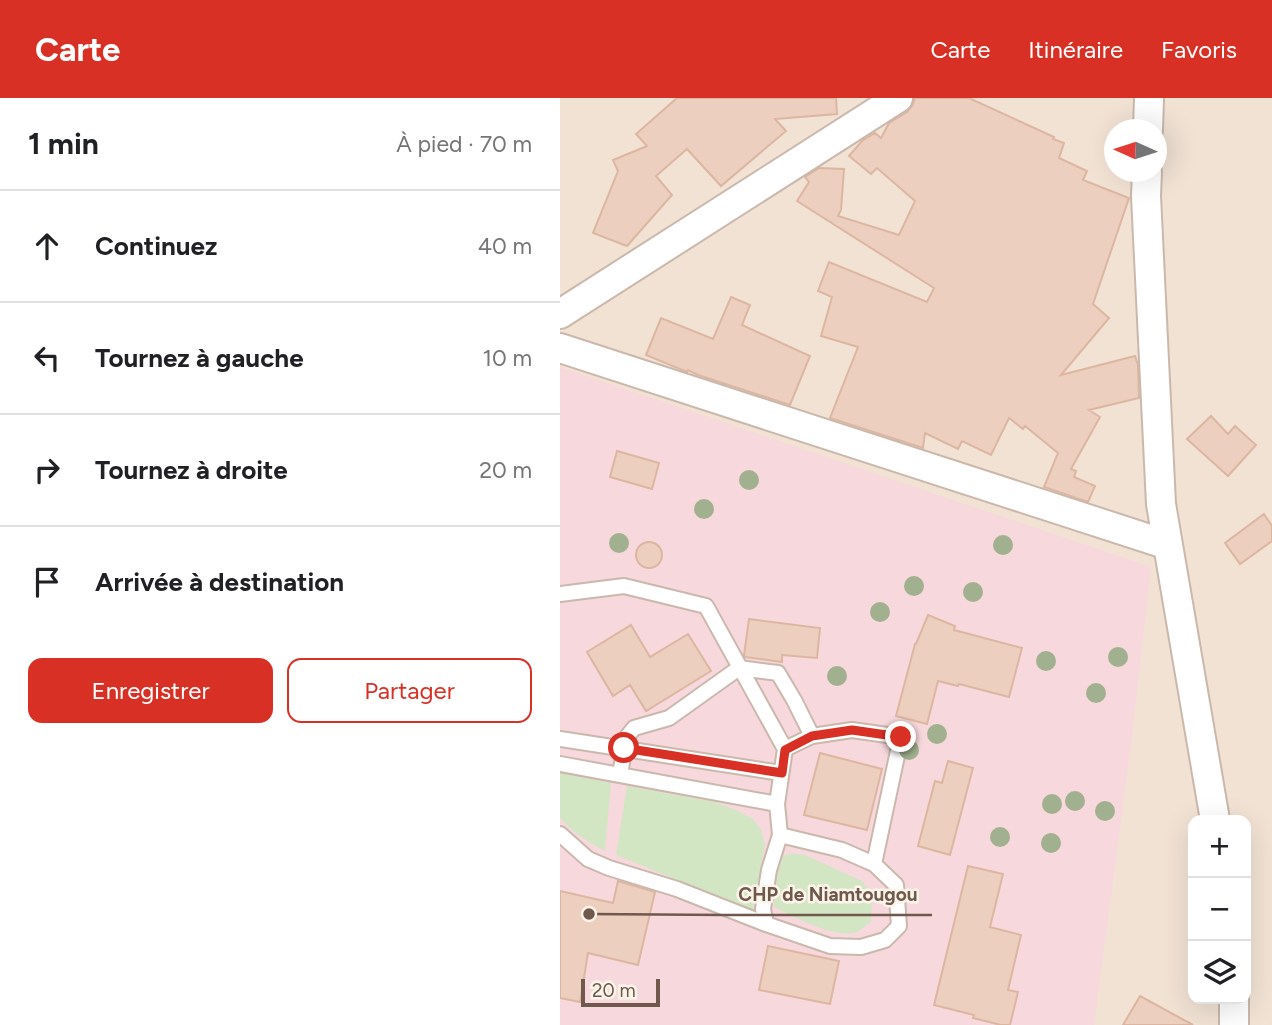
<!DOCTYPE html>
<html lang="fr">
<meta charset="utf-8">
<style>
body{margin:0;font-family:Figtree,sans-serif;background:#f6f6f6;color:#202124}
.controls{position:absolute;right:21px;bottom:21px;display:grid;overflow:hidden;border-radius:14px;box-shadow:0 7px 28px #0002}
.controls button{width:63px;height:63px;display:grid;place-items:center;padding:0;border:0;border-bottom:2px solid #e0e0e0;background:#fff;color:#202124;font:35px sans-serif}
.compass{position:absolute;left:544px;top:21px;width:63px;height:63px;border-radius:50%;background:#fff;box-shadow:0 7px 28px #0002;rotate:273deg}
.scale{position:absolute;left:21px;bottom:18px;width:79px;box-sizing:border-box;padding-left:7px;border:4px solid #70584c;border-top:0;font-size:19px;line-height:24px;white-space:nowrap;color:#70584c;-webkit-text-stroke:5px #fdf5ea;paint-order:stroke}
.stop{position:absolute;width:21px;height:21px;margin:-16px;border:5px solid #d93025;border-radius:50%;background:#fff}
.stop.end{background:#d93025;border-color:#fff;box-shadow:0 2px 7px #0008}
.list{margin:0;padding:0;list-style:none}
h2{display:flex;justify-content:space-between;align-items:center;height:91px;margin:0;padding:0 28px;font-size:30px}
h2 small{font-size:23px;font-weight:400;color:#757577}
.list li{display:grid;grid-template-columns:46px 1fr auto;gap:21px;align-items:center;box-sizing:border-box;height:112px;padding:0 28px;border-top:2px solid #e0e0e0}
.list b{display:block;font-size:26px;white-space:nowrap}
.list em{font-size:23px;font-style:normal;color:#757577}
.actions{display:flex;gap:14px;padding:21px 28px}
.actions a{flex:1;padding:16px 0;border:2px solid #d93025;border-radius:14px;text-align:center;font-size:24px;color:#d93025}
.actions .main{background:#d93025;color:#fff}
.icon{flex:none;width:38px;height:38px;fill:none;stroke:currentColor;stroke-width:2;stroke-linecap:round;stroke-linejoin:round}
.map{position:relative;flex:none;width:712px;height:927px;overflow:hidden}
header{display:flex;align-items:center;gap:42px;box-sizing:border-box;height:98px;padding:0 35px;background:#d93025;color:#fff}
header strong{font-size:33px}
nav{display:flex;gap:38px;margin-inline-start:auto;font-size:24px}
main{display:flex}
aside{flex:1;background:#fff}
.map>svg:first-child{display:block}
</style>
<header>
<strong>Carte</strong>
<nav><a>Carte</a><a>Itinéraire</a><a>Favoris</a></nav>
</header>
<main>
<aside>
<h2>1 min<small>À pied · 70 m</small></h2>
<ul class="list">
<li><svg class="icon" aria-label="ahead" viewBox="0 0 24 24"><path d="M12 20V5M6 11l6-6 6 6"/></svg><div><b>Continuez</b></div><em>40 m</em></li>
<li><svg class="icon" aria-label="left" viewBox="0 0 24 24"><path d="M17 20v-9H6M10 6l-5 5 5 5"/></svg><div><b>Tournez à gauche</b></div><em>10 m</em></li>
<li><svg class="icon" aria-label="right" viewBox="0 0 24 24"><path d="M7 20v-9h11M14 6l5 5-5 5"/></svg><div><b>Tournez à droite</b></div><em>20 m</em></li>
<li><svg class="icon" aria-label="arrive" viewBox="0 0 24 24"><path d="M6 21V4h12l-3 4 3 4H6"/></svg><div><b>Arrivée à destination</b></div></li>
</ul>
<div class="actions"><a class="main">Enregistrer</a><a>Partager</a></div>
</aside>
<div class="map">
<svg width="712" height="927" viewBox="0 0 712 927">
<rect width="100%" height="100%" fill="#faf1e4"/>
<path fill="#f1e2d4" fill-rule="evenodd" d="M0,0H712V927H0ZM554,32H596V74H554ZM633,722H686V901H633Z"/>
<path fill="#f7d8dd" d="M0,269L591,469L572,638L534,927H0Z"/>
<path fill="#d3e6c4" d="M0,675L51,685L45,753C28,744 13,735 0,720Z
M67,688L155,704L176,712L193,721L201,732L205,746L193,813L56,757Z
M231,755L245,757L302,783L310,794L312,802L311,824C306,827 301,832 297,834C276,842 233,818 214,809L215,784L223,758Z"/>
<path fill="#eccfbf" stroke="#ddb6a1" stroke-width="2" d="M117,0H276L277,16L215,21L226,33L161,88L127,51L96,78L112,97L67,148L33,135L58,73L53,62L87,48L76,36Z
M355,0H409L494,39L493,41L504,45L499,60L527,73L523,82L569,100L533,206L549,220L501,277L575,258L578,267L579,300L529,312L540,319L511,371L516,373L514,379L535,388L528,404L484,389L498,355L465,328L463,331L449,320L431,357L402,343L398,351L365,335L363,350L270,320L298,249L261,238L272,199L258,193L269,164L367,204L374,190L237,103L249,84L245,79L259,70L284,71L281,112L278,118L339,137L355,103L317,70L311,76L289,58L302,43L315,35L321,40L329,25L347,14L352,8Z
M171,199L190,207L182,227L250,258L230,307L138,277L128,272L127,274L86,257L101,220L153,241Z
M651,318L668,336L675,328L696,347L668,378L627,341Z
M57,353L99,365L92,391L50,379Z
M704,416L712,428V443L680,466L665,445Z
M76 457a13 13 0 1 1 26 0a13 13 0 1 1-26 0Z
M368,517L395,528L394,532L462,550L449,599L399,586L398,588L378,583L367,626L336,618L355,546H356Z
M189,521L260,530L257,560L222,557V564L185,559L184,557Z
M71,527L90,559L128,536L151,573L86,613L70,587L53,598L27,554Z
M260,655L322,671L307,732L244,717Z
M388,663L413,670L390,757L358,748L375,683L382,685Z
M408,768L443,776L430,829L461,837L448,892L458,894L450,927H441L413,920L414,917L374,907Z
M58,783L95,794L78,867L28,855L20,904L0,900V793L53,805Z
M208,848L279,863L270,906L199,892Z
M580,898L633,927H563Z"/>
<g fill="none" stroke-linecap="round" stroke-linejoin="round">
<g stroke="#cab8ac" stroke-width="18">
<path id="service" d="M0,496L64,488L146,508L225,651L217,706L220,737L209,772L203,811L206,826L270,848L301,849L325,842L339,828L336,787L314,766L282,752L220,737
M0,641L221,675
M225,651L252,638L292,632L341,639L314,766
M0,666L217,706
M60,677L66,640L74,630L109,620L179,570L218,575L234,602L252,638
M0,736L28,761L49,770L117,791L206,826"/>
</g>
<g stroke="#cab8ac" stroke-width="32">
<path id="minor" d="M588,32L589,0
M587,74L586,98L601,406L655,722
M0,216L338,0
M0,250L608,447
M674,927V901"/>
</g>
<use href="#service" stroke="#fff" stroke-width="14"/>
<use href="#minor" stroke="#fff" stroke-width="28"/>
</g>
<g fill="#a1b08f">
<circle cx="189" cy="382" r="10"/>
<circle cx="144" cy="411" r="10"/>
<circle cx="59" cy="445" r="10"/>
<circle cx="443" cy="447" r="10"/>
<circle cx="354" cy="488" r="10"/>
<circle cx="413" cy="494" r="10"/>
<circle cx="320" cy="514" r="10"/>
<circle cx="558" cy="559" r="10"/>
<circle cx="486" cy="563" r="10"/>
<circle cx="277" cy="578" r="10"/>
<circle cx="536" cy="595" r="10"/>
<circle cx="377" cy="636" r="10"/>
<circle cx="349" cy="652" r="10"/>
<circle cx="515" cy="703" r="10"/>
<circle cx="492" cy="706" r="10"/>
<circle cx="545" cy="713" r="10"/>
<circle cx="440" cy="739" r="10"/>
<circle cx="491" cy="745" r="10"/>
</g>
<g fill="none" stroke-linecap="round" stroke-linejoin="round">
<path stroke="#d93025" stroke-width="9" d="M64,650L222,675L225,652L252,638L292,632L341,639"/>
</g>
<path fill="none" stroke="#70584c" stroke-width="2.5" d="M29 816L165 817H372"/>
<circle fill="#70584c" stroke="#fdf5ea" stroke-width="2.5" cx="29" cy="816" r="7"/>
<g font-size="19" text-anchor="middle" font-weight="bold" fill="#70584c" stroke="#fdf5ea" stroke-width="5" stroke-linejoin="round" paint-order="stroke">
<text x="268" y="803">CHP de Niamtougou</text>
</g>
</svg>
<div class="controls">
<button>+</button>
<button>−</button>
<button><svg class="icon" aria-label="layers" viewBox="0 0 24 24"><path d="M12 4l9 5-9 5-9-5zM3 14l9 5 9-5"/></svg></button>
</div>
<svg class="compass" viewBox="-18 -18 36 36"><path d="M0-13l5 13h-10z" fill="#e53935"/><path d="M0 13l5-13h-10z" fill="#757577"/></svg>
<div class="scale">20 m</div>
<div class="stop" style="left:64px;top:650px"></div>
<div class="stop end" style="left:341px;top:639px"></div>
</div>
</main>
